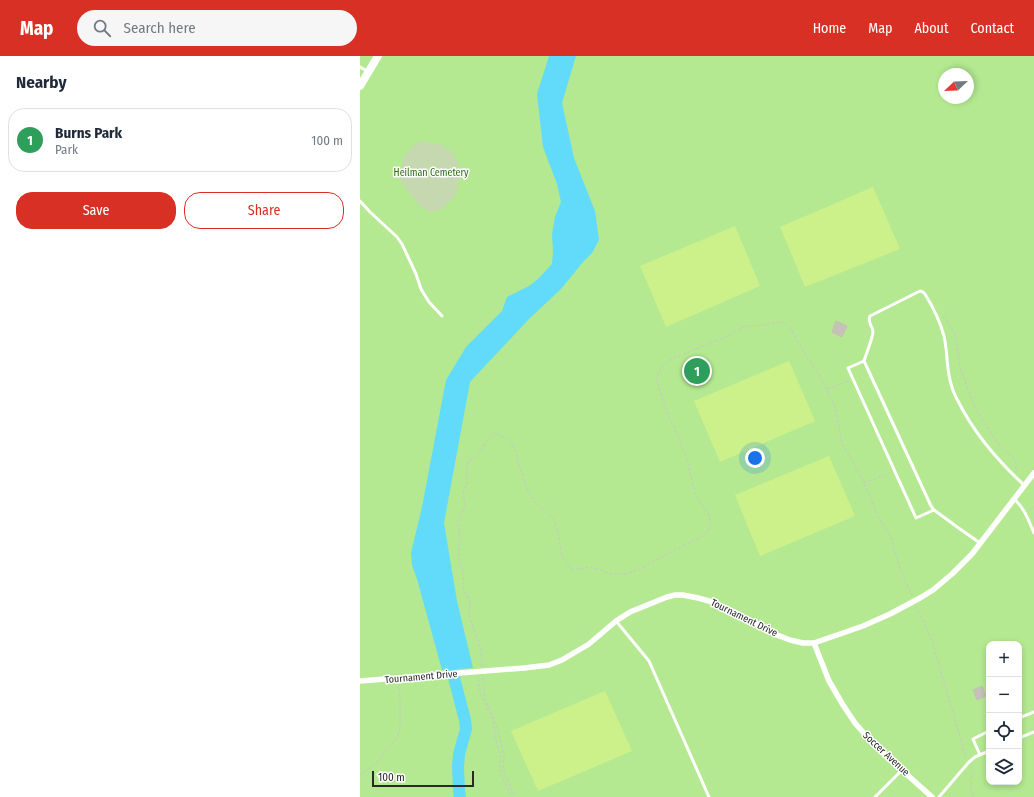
<!DOCTYPE html>
<meta charset="utf-8">
<style>
body{margin:0;font-family:"Fira Sans Condensed",sans-serif;background:#f6f6f7;color:#1f2937}
.controls{position:absolute;right:12px;bottom:12px;display:grid;overflow:hidden;border-radius:8px;box-shadow:0 2px 6px #0003}
.controls button{width:36px;height:36px;display:grid;place-items:center;padding:0;border:0;border-bottom:1px solid #e0e1e3;background:#fff;color:#1f2937;font:20px sans-serif}
.compass{position:absolute;left:578px;top:12px;width:36px;height:36px;border-radius:50%;background:#fff;box-shadow:0 2px 6px #0003;rotate:247deg}
.scale{position:absolute;left:12px;bottom:10px;width:102px;box-sizing:border-box;padding-left:4px;border:2px solid #292929;border-top:0;font-size:11px;line-height:14px;white-space:nowrap;color:#292929;-webkit-text-stroke:3px #fff;paint-order:stroke}
.you{position:absolute;left:395px;top:402px;width:14px;height:14px;margin:-10px;border:3px solid #fff;border-radius:50%;background:#1a73e8;box-shadow:0 0 0 6px #1a73e833}
.badge{display:grid;place-items:center;width:26px;height:26px;border-radius:50%;background:#d93025;color:#fff;font-size:13px;font-weight:700}
.pin{position:absolute;translate:-50% -50%;border:2px solid #fff;box-shadow:0 1px 4px #0006}
.list{margin:0;padding:0;list-style:none}
h2{display:flex;justify-content:space-between;align-items:center;height:52px;margin:0;padding:0 16px;font-size:17px}
h2 small{font-size:13px;font-weight:400;color:#747a83}
.list li{display:grid;grid-template-columns:26px 1fr auto;gap:12px;align-items:center;box-sizing:border-box;height:64px;margin:0 8px 8px;padding:0 8px;border:1px solid #e0e1e3;border-radius:16px}
.list b{display:block;font-size:15px;white-space:nowrap}
.list p{margin:0;font-size:13px;white-space:nowrap;color:#747a83}
.list em{font-size:13px;font-style:normal;color:#747a83}
.actions{display:flex;gap:8px;padding:12px 16px}
.actions a{flex:1;padding:9px 0;border:1px solid #d93025;border-radius:16px;text-align:center;font-size:14px;color:#d93025}
.actions .main{background:#d93025;color:#fff}
.icon{flex:none;width:22px;height:22px;fill:none;stroke:currentColor;stroke-width:2;stroke-linecap:round;stroke-linejoin:round}
.map{position:relative;flex:none;width:674px;height:741px;overflow:hidden}
header{display:flex;align-items:center;gap:24px;box-sizing:border-box;height:56px;padding:0 20px;background:#d93025;color:#fff}
header strong{font-size:19px}
nav{display:flex;gap:22px;margin-inline-start:auto;font-size:14px}
.search{width:280px;height:36px;background:#f6f6f7;display:flex;align-items:center;gap:10px;box-sizing:border-box;padding:0 14px;border-radius:22px;color:#747a83;font-size:15px}
main{display:flex}
aside{flex:1;background:#fff}
.map>svg:first-child{display:block}
</style>
<header>
<strong>Map</strong>
<div class="search"><svg class="icon" aria-label="search" viewBox="0 0 24 24"><circle cx="10" cy="10" r="6"/><path d="M15 15l6 6"/></svg>Search here</div>
<nav><a>Home</a><a>Map</a><a>About</a><a>Contact</a></nav>
</header>
<main>
<aside>
<h2>Nearby<small></small></h2>
<ul class="list">
<li><span class="badge" style="background:#2e9e5b">1</span><div><b>Burns Park</b><p>Park</p></div><em>100 m</em></li>
</ul>
<div class="actions"><a class="main">Save</a><a>Share</a></div>
</aside>
<div class="map">
<svg width="674" height="741" viewBox="0 0 674 741">
<rect width="100%" height="100%" fill="#ede3d9"/>
<path fill="#b4e991" fill-rule="evenodd" d="M0,0H674V741H0ZM584,18H608V42H584ZM629,588H659V726H629Z"/>
<path fill="#c6d8af" d="M59,85L80,88L92,96L101,112L96,139L81,154L69,156L58,148L40,125L43,104L47,96Z"/>
<path fill="#ccf18b" d="M513,131L540,193L445,231L420,171Z
M375,170L400,230L306,271L280,210Z
M429,305L455,365L360,406L334,345Z
M469,400L495,460L400,500L375,439Z
M245,635L272,695L178,735L151,675Z"/>
<path fill="#62daf9" d="M189,0H216L202,47L214,102L235,155L239,184L232,197L223,206L201,233L169,263L110,326L84,467L97,545L113,612L82,614L57,523L52,509L51,497L62,451L86,324L106,291L142,255L147,241L169,230L178,223L192,208L193,196L192,178L195,161L201,146L197,128L183,91L177,38Z"/>
<g fill="none" stroke-linecap="round" stroke-linejoin="round">
<path stroke="#62daf9" stroke-width="12" d="M93,618L105,664L106,673L99,698L98,711L99,735L100,741"/>
</g>
<path fill="#c7c2b8" stroke="#c8bfb3" d="M476,265L487,270L482,281L472,276Z
M622,630L626,640L617,644L613,634Z"/>
<g fill="none" stroke-linecap="round" stroke-linejoin="round">
<path stroke="#c7c7c7" stroke-width="1" stroke-dasharray="3 2" stroke-linecap="butt" d="M583,261L586,263L595,279L600,311L607,331L616,354L637,387L653,402L656,407V413
M467,333L489,325
M504,426L516,423L529,417
M669,454L674,451
M556,550L572,585L606,701
M121,610L122,605L121,594L109,559L110,545L103,532L104,518L98,501L100,481V476L97,468L105,450L103,436L107,427V412L108,405L117,399L122,394L126,385L135,377C156,385 156,396 161,415C164,425 167,434 173,443C180,454 191,455 196,470C202,486 197,504 213,514L229,511L238,513L251,518H266L282,512L305,499L342,480C362,466 341,451 335,436C331,425 330,414 327,403C319,380 307,359 300,335C299,331 297,327 297,323C298,314 306,306 314,302L370,279L383,271L389,270L404,269L421,265L425,267L431,274L449,304L459,319L474,349L478,365L481,384L483,389L501,420L519,462L531,482L539,509L552,540
M123,622L125,642L137,671L144,699L143,710L145,718L155,741
M119,623V632L122,642L132,661L134,670L135,682L141,701L139,710L142,722L152,741
M612,710L611,733L613,741
M0,719L10,712L18,705L31,689L37,682L40,673V640L39,629"/>
<path stroke="#fff" stroke-width="3" d="M0,11L7,15
M0,145L10,156L37,181L42,188L56,218L61,233L69,246L82,260
M504,305L488,312L556,462L574,454
M654,443C665,453 668,463 674,477
M620,487L600,473L574,454L571,450L504,305C506,298 513,282 513,275C512,269 507,266 510,260L560,235L563,236L565,238C573,251 580,265 584,280C588,297 586,315 592,331C593,336 596,341 598,345C614,377 638,405 664,429
M256,565L289,605L349,741
M659,662L674,656
M659,682L674,676
M620,699L613,683L629,675
M515,741L542,714
M579,741L609,706L615,701L629,695"/>
<path stroke="#fff" stroke-width="5.5" d="M454,587L469,625L483,649L495,667L515,690L572,741
M0,625L164,612L189,609L202,604L229,588L256,565L270,556L307,541L315,539H323L338,542L349,545L370,554L417,579L430,584L443,587H454L503,570L530,558L560,542L573,534L592,518L612,498L674,417"/>
<path stroke="#fff" stroke-width="8" d="M0,30L18,0"/>
</g>
<g text-anchor="middle" dominant-baseline="central" stroke-width="3" stroke-linejoin="round" paint-order="stroke">
<g font-size="10" fill="#2b6c13" stroke="#fff">
<text x="71" y="117">Heilman Cemetery</text>
</g>
<g font-size="10" fill="#292929" stroke="#fff">
<text transform="translate(384 562) rotate(26)">Tournament Drive</text>
<text transform="translate(61 621) rotate(-5)">Tournament Drive</text>
<text transform="translate(526 698) rotate(43)">Soccer Avenue</text>
</g>
</g>
</svg>
<div class="controls">
<button>+</button>
<button>−</button>
<button><svg class="icon" aria-label="locate" viewBox="0 0 24 24"><circle cx="12" cy="12" r="6"/><path d="M12 2v4M12 18v4M2 12h4M18 12h4"/></svg></button>
<button><svg class="icon" aria-label="layers" viewBox="0 0 24 24"><path d="M12 4l9 5-9 5-9-5zM3 14l9 5 9-5"/></svg></button>
</div>
<svg class="compass" viewBox="-18 -18 36 36"><path d="M0-13l5 13h-10z" fill="#e53935"/><path d="M0 13l5-13h-10z" fill="#747a83"/></svg>
<div class="scale">100 m</div>
<div class="you"></div>
<div class="pin badge" style="left:337px;top:315px;background:#2e9e5b">1</div>
</div>
</main>
